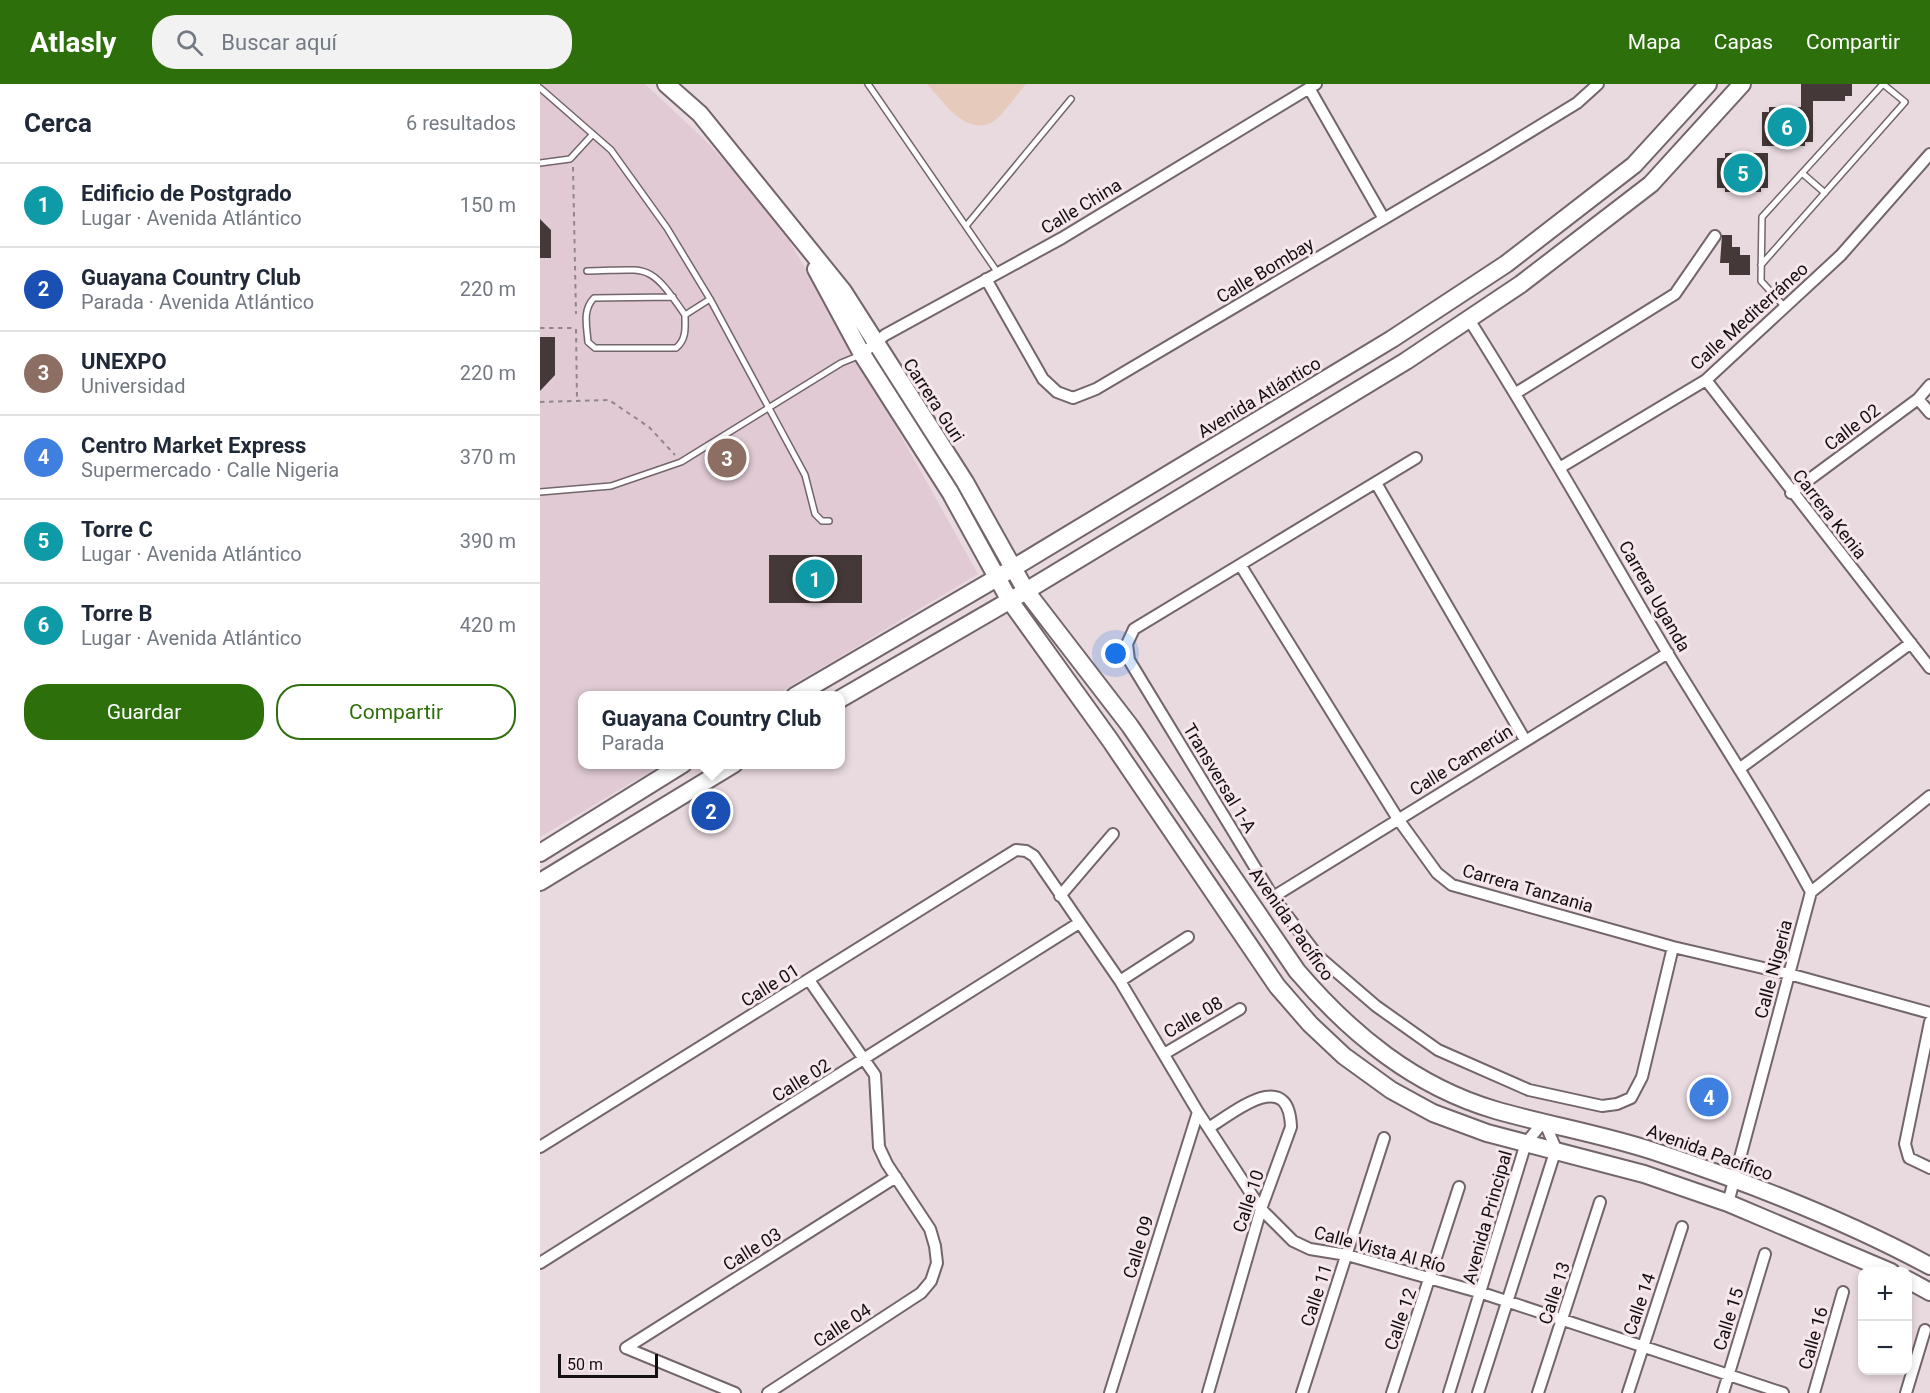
<!DOCTYPE html>
<html lang="es">
<meta charset="utf-8">
<style>
body{margin:0;font-family:Roboto,sans-serif;background:#f2f2f3;color:#1f2937}
.controls{position:absolute;right:18px;bottom:18px;display:grid;overflow:hidden;border-radius:12px;box-shadow:0 3px 9px #0003}
.controls button{width:54px;height:54px;display:grid;place-items:center;padding:0;border:0;border-bottom:2px solid #e0e1e3;background:#fff;color:#1f2937;font:30px sans-serif}
.scale{position:absolute;left:18px;bottom:15px;width:100px;box-sizing:border-box;padding-left:6px;border:3px solid #140f11;border-top:0;font-size:16px;line-height:21px;white-space:nowrap;color:#140f11;-webkit-text-stroke:4px #f6e7ed;paint-order:stroke}
.you{position:absolute;left:576px;top:570px;width:21px;height:21px;margin:-15px;border:4px solid #fff;border-radius:50%;background:#1a73e8;box-shadow:0 0 0 9px #1a73e833}
.badge{display:grid;place-items:center;width:39px;height:39px;border-radius:50%;background:#2d700b;color:#fff;font-size:20px;font-weight:700}
.pin{position:absolute;translate:-50% -50%;border:3px solid #fff;box-shadow:0 2px 6px #0006}
.popup{position:absolute;left:38px;top:607px;width:267px;height:78px;box-sizing:border-box;display:grid;place-content:center;border-radius:12px;background:#fff;filter:drop-shadow(0 2px 4px #0005);font-size:20px;white-space:nowrap;color:#747a83}
.popup b{font-size:22px;color:#1f2937}
.popup::after{content:'';position:absolute;left:50%;top:100%;margin-left:-12px;border:12px solid transparent;border-top-color:#fff}
.list{margin:0;padding:0;list-style:none}
h2{display:flex;justify-content:space-between;align-items:center;height:78px;margin:0;padding:0 24px;font-size:26px}
h2 small{font-size:20px;font-weight:400;color:#747a83}
.list li{display:grid;grid-template-columns:39px 1fr auto;gap:18px;align-items:center;box-sizing:border-box;height:84px;padding:0 24px;border-top:2px solid #e0e1e3}
.list b{display:block;font-size:22px;white-space:nowrap}
.list p{margin:0;font-size:20px;white-space:nowrap;color:#747a83}
.list em{font-size:20px;font-style:normal;color:#747a83}
.actions{display:flex;gap:12px;padding:18px 24px}
.actions a{flex:1;padding:14px 0;border:2px solid #2d700b;border-radius:24px;text-align:center;font-size:21px;color:#2d700b}
.actions .main{background:#2d700b;color:#fff}
.icon{flex:none;width:33px;height:33px;fill:none;stroke:currentColor;stroke-width:2;stroke-linecap:round;stroke-linejoin:round}
.map{position:relative;flex:none;width:1390px;height:1309px;overflow:hidden}
header{display:flex;align-items:center;gap:36px;box-sizing:border-box;height:84px;padding:0 30px;background:#2d700b;color:#fff}
header strong{font-size:28px}
nav{display:flex;gap:33px;margin-inline-start:auto;font-size:21px}
.search{width:420px;height:54px;background:#f2f2f3;display:flex;align-items:center;gap:15px;box-sizing:border-box;padding:0 21px;border-radius:24px;color:#747a83;font-size:22px}
main{display:flex}
aside{flex:1;background:#fff}
.map>svg:first-child{display:block}
</style>
<header>
<strong>Atlasly</strong>
<div class="search"><svg class="icon" aria-label="search" viewBox="0 0 24 24"><circle cx="10" cy="10" r="6"/><path d="M15 15l6 6"/></svg>Buscar aquí</div>
<nav><a>Mapa</a><a>Capas</a><a>Compartir</a></nav>
</header>
<main>
<aside>
<h2>Cerca<small>6 resultados</small></h2>
<ul class="list">
<li><span class="badge" style="background:#0f9aa8">1</span><div><b>Edificio de Postgrado</b><p>Lugar · Avenida Atlántico</p></div><em>150 m</em></li>
<li><span class="badge" style="background:#1a4fb4">2</span><div><b>Guayana Country Club</b><p>Parada · Avenida Atlántico</p></div><em>220 m</em></li>
<li><span class="badge" style="background:#8d6e63">3</span><div><b>UNEXPO</b><p>Universidad</p></div><em>220 m</em></li>
<li><span class="badge" style="background:#3f7fe0">4</span><div><b>Centro Market Express</b><p>Supermercado · Calle Nigeria</p></div><em>370 m</em></li>
<li><span class="badge" style="background:#0f9aa8">5</span><div><b>Torre C</b><p>Lugar · Avenida Atlántico</p></div><em>390 m</em></li>
<li><span class="badge" style="background:#0f9aa8">6</span><div><b>Torre B</b><p>Lugar · Avenida Atlántico</p></div><em>420 m</em></li>
</ul>
<div class="actions"><a class="main">Guardar</a><a>Compartir</a></div>
</aside>
<div class="map">
<svg width="1390" height="1309" viewBox="0 0 1390 1309">
<rect width="100%" height="100%" fill="#e9dae0"/>
<path fill="#e1cad4" d="M0,0H105L165,56L233,129L308,257L438,490L236,611L42,612V680L121,681L0,753Z"/>
<path fill="#e6cbbd" d="M387,0H486C478,9 461,34 451,39C424,51 403,17 387,0Z"/>
<path fill="#453838" d="M1261,0H1312V12H1305V17H1273V58H1265V62H1222V28H1229V23H1261Z
M1185,69H1228V104H1221V108H1185V104H1177V74H1185Z
M0,135L11,146V174H0Z
M1182,151H1192V163H1200V171H1210V191H1189V179H1180Z
M0,253H15V291L0,307Z
M229,471H322V519H229Z"/>
<g fill="none" stroke-linecap="round" stroke-linejoin="round">
<g stroke="#72656b" stroke-width="8">
<path id="lane" d="M328,0L458,189
M0,4L71,66L127,144L170,215L265,391L275,430L282,437H289
M0,79L30,75L53,50
M1262,89L1285,109
M426,142L531,15
M1221,181L1365,18L1343,0
M47,187C110,186 108,177 145,231L170,215
M133,213L54,214C42,226 47,243 48,258L55,264H136C147,255 145,243 145,231
M1245,223L1221,197L1222,133L1343,0
M0,408L71,402L141,378L301,279L318,272"/>
</g>
<g stroke="#72656b" stroke-width="14">
<path id="street" d="M769,4L844,135
M446,195L503,295L517,308L533,314L556,305L952,71L1037,19L1058,0
M928,234C998,344 1062,458 1128,570C1176,649 1227,726 1271,808
M322,270L345,251L522,154L776,0
M1166,296L1390,584
M976,309L1135,210L1175,152
M1378,315L1390,329
M876,374L594,545L587,560L589,576L733,813L778,872L836,922L898,966L989,1006L1062,1022L1077,1020L1091,1014L1102,993L1133,863
M1021,383L1166,296L1301,171L1390,70
M836,399L985,656
M1251,409L1378,315L1390,301
M701,482L858,735L897,789L912,801L1133,863L1249,890L1390,929
M1199,685L1371,559
M520,812L573,750
M733,813L1128,569
M580,897L648,853
M1390,938L1365,1060L1369,1074L1390,1084
M624,970L700,925
M0,1063L476,766L486,767L494,772L580,897L658,1028L721,1125L753,1157L770,1165L807,1171L942,1209L1243,1309
M1188,1119L1271,808L1390,712
M0,1179L539,839
M86,1264L356,1093
M86,1264L195,1309
M228,1309L381,1209L391,1197L397,1179L395,1162L390,1145L347,1080L339,1063L335,991L269,896
M570,1309L658,1028
M668,1309L721,1125L751,1043C749,983 696,1027 670,1043
M762,1309L844,1054
M852,1309L919,1103
M909,1309L986,1059L1004,1037L1016,1065L938,1309
M998,1309L1060,1118
M1088,1309L1142,1143
M1183,1309L1225,1170
M1274,1309L1303,1208
M1366,1309L1385,1246"/>
</g>
<g stroke="#72656b" stroke-width="20">
<path id="secondary" d="M126,0L160,30L303,207L425,398L486,507L590,642L757,887C811,950 874,1002 955,1026C1007,1041 1061,1050 1113,1067C1207,1098 1303,1135 1390,1182
M276,185L322,270L410,408L470,517L570,656L737,902L770,940L804,972L851,1006L893,1029L947,1049L1104,1090L1188,1119L1351,1188
M255,612L455,495L852,255L966,180L1094,81L1168,0
M300,615L486,507L866,277L981,200L1111,100L1202,0
M0,769L143,680
M0,798L194,680
M1368,1196L1390,1208"/>
</g>
<path stroke="#91868a" stroke-width="2" stroke-dasharray="4.5 4.5" stroke-linecap="butt" d="M33,83L36,230
M0,244H36
M36,245L37,317
M0,318L69,316L109,343L135,371"/>
<use href="#lane" stroke="#fff" stroke-width="5"/>
<use href="#street" stroke="#fff" stroke-width="10"/>
<use href="#secondary" stroke="#fff" stroke-width="16"/>
</g>
<g text-anchor="middle" dominant-baseline="central" stroke-width="6" stroke-linejoin="round" paint-order="stroke">
<g font-size="18" fill="#140f11" stroke="#f6e7ed">
<text transform="translate(541 122) rotate(-31)">Calle China</text>
<text transform="translate(725 186) rotate(-31)">Calle Bombay</text>
<text transform="translate(1209 232) rotate(-42)">Calle Mediterráneo</text>
<text transform="translate(719 313) rotate(-31)">Avenida Atlántico</text>
<text transform="translate(394 316) rotate(57)">Carrera Guri</text>
<text transform="translate(1312 343) rotate(-37)">Calle 02</text>
<text transform="translate(1290 430) rotate(52)">Carrera Kenia</text>
<text transform="translate(1115 512) rotate(60)">Carrera Uganda</text>
<text transform="translate(921 676) rotate(-32)">Calle Camerún</text>
<text transform="translate(680 694) rotate(59)">Transversal 1-A</text>
<text transform="translate(988 804) rotate(16)">Carrera Tanzania</text>
<text transform="translate(752 840) rotate(55)">Avenida Pacífico</text>
<text transform="translate(1233 885) rotate(-75)">Calle Nigeria</text>
<text transform="translate(230 901) rotate(-32)">Calle 01</text>
<text transform="translate(653 933) rotate(-30)">Calle 08</text>
<text transform="translate(261 996) rotate(-32)">Calle 02</text>
<text transform="translate(1170 1068) rotate(20)">Avenida Pacífico</text>
<text transform="translate(708 1117) rotate(-72)">Calle 10</text>
<text transform="translate(947 1133) rotate(-74)">Avenida Principal</text>
<text transform="translate(598 1163) rotate(-73)">Calle 09</text>
<text transform="translate(212 1165) rotate(-32)">Calle 03</text>
<text transform="translate(840 1165) rotate(15)">Calle Vista Al Río</text>
<text transform="translate(1014 1209) rotate(-72)">Calle 13</text>
<text transform="translate(776 1211) rotate(-72)">Calle 11</text>
<text transform="translate(1099 1220) rotate(-71)">Calle 14</text>
<text transform="translate(860 1235) rotate(-71)">Calle 12</text>
<text transform="translate(1188 1235) rotate(-73)">Calle 15</text>
<text transform="translate(302 1241) rotate(-33)">Calle 04</text>
<text transform="translate(1273 1254) rotate(-74)">Calle 16</text>
</g>
</g>
</svg>
<div class="controls">
<button>+</button>
<button>−</button>
</div>
<div class="scale">50 m</div>
<div class="you"></div>
<div class="pin badge" style="left:275px;top:495px;background:#0f9aa8">1</div>
<div class="pin badge" style="left:171px;top:727px;background:#1a4fb4">2</div>
<div class="popup"><b>Guayana Country Club</b>Parada</div>
<div class="pin badge" style="left:187px;top:374px;background:#8d6e63">3</div>
<div class="pin badge" style="left:1169px;top:1013px;background:#3f7fe0">4</div>
<div class="pin badge" style="left:1203px;top:89px;background:#0f9aa8">5</div>
<div class="pin badge" style="left:1247px;top:43px;background:#0f9aa8">6</div>
</div>
</main>
